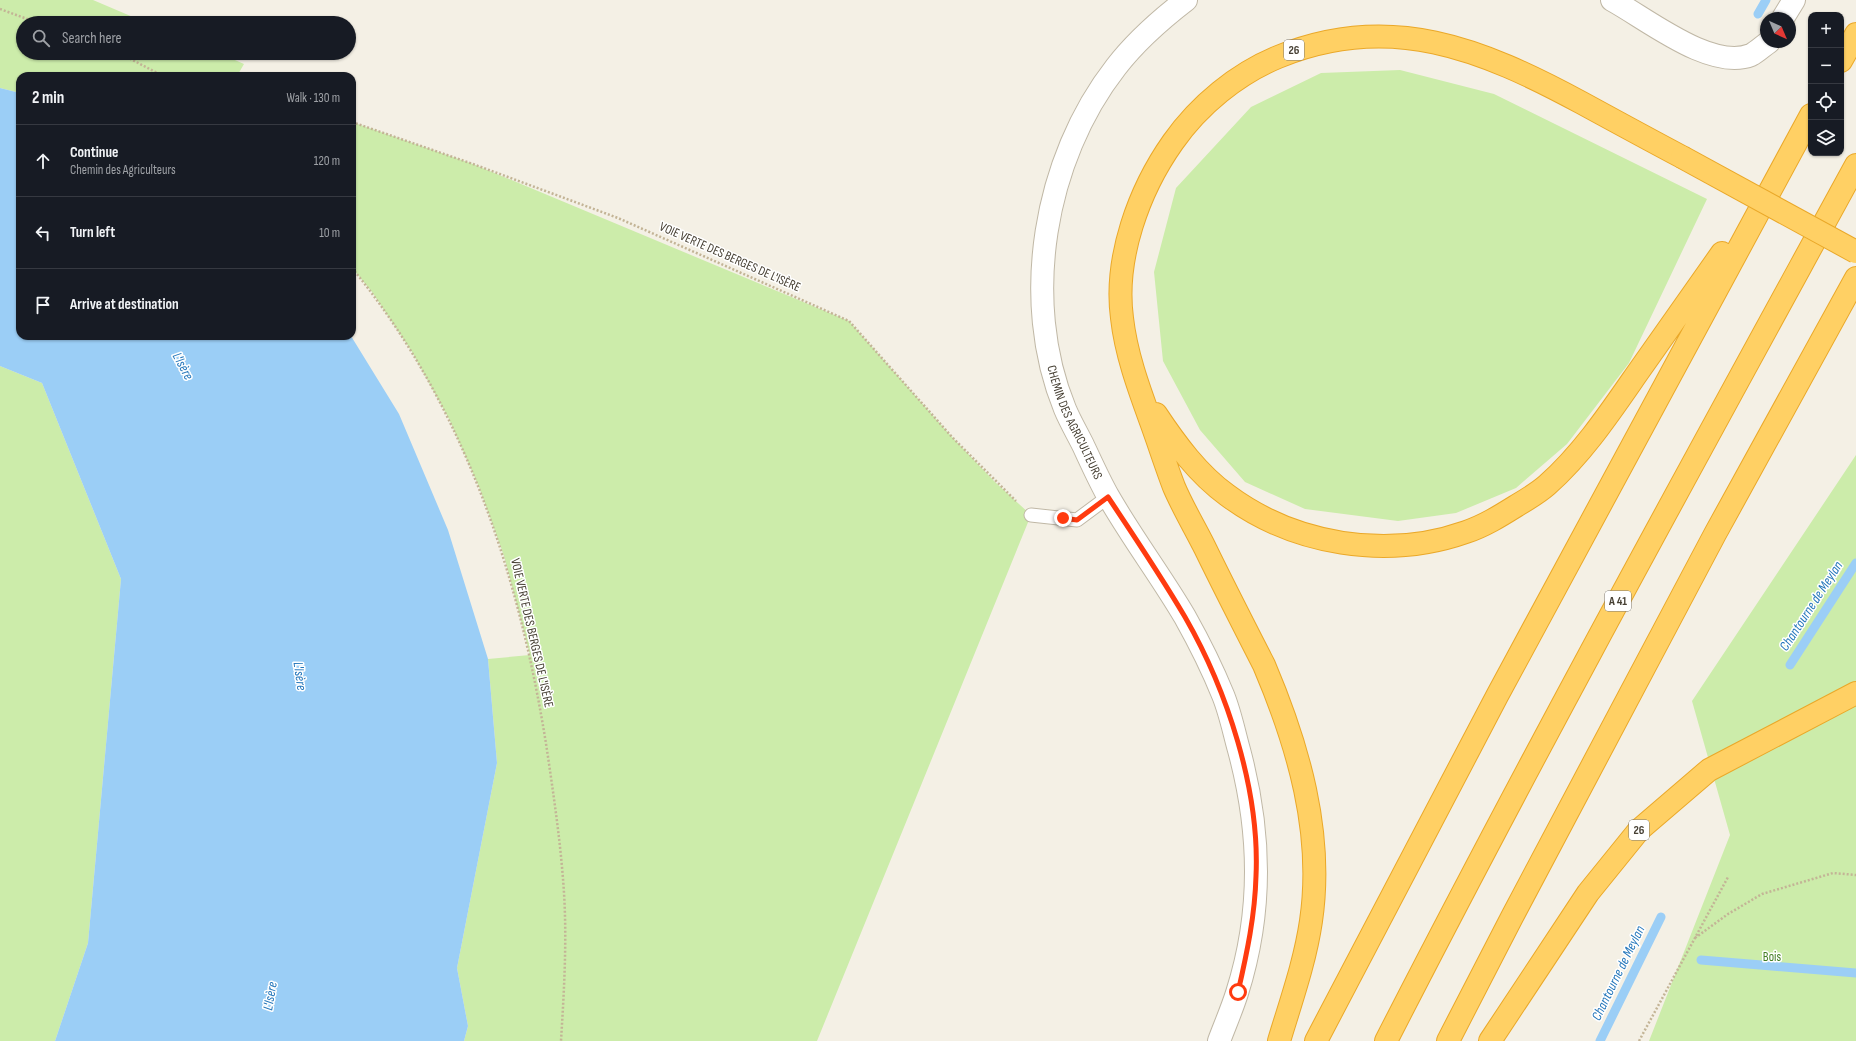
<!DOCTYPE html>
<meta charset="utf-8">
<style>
body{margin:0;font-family:"Sofia Sans Condensed",sans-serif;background:#242831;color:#f1f3f6}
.controls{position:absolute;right:12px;top:12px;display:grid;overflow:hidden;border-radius:8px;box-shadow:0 1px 3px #0004}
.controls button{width:36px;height:36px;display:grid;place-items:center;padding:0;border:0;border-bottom:1px solid #363941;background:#171b24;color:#f1f3f6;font:20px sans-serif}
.compass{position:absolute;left:1760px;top:12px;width:36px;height:36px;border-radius:50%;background:#171b24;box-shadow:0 1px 3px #0004;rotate:136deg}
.stop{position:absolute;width:12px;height:12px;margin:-9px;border:3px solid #ff3b10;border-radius:50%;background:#fff}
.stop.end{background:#ff3b10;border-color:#fff;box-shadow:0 1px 4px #0008}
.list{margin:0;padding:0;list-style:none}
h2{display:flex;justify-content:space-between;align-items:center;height:52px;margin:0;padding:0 16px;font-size:17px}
h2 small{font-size:13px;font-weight:400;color:#9ea1a6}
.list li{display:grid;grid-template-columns:26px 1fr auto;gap:12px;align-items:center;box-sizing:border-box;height:72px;padding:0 16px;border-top:1px solid #363941}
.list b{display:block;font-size:15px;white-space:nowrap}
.list p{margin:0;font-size:13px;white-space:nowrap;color:#9ea1a6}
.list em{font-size:13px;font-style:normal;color:#9ea1a6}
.icon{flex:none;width:22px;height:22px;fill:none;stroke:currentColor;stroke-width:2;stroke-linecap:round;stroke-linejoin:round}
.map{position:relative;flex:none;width:1856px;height:1041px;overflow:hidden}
.search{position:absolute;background:#171b24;box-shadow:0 1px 3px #0004;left:16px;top:16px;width:340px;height:44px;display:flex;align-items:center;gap:10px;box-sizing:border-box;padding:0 14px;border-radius:22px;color:#9ea1a6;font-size:15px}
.panel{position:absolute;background:#171b24;box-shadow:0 1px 3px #0004;left:16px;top:72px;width:340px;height:268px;border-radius:12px}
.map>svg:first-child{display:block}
</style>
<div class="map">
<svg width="1856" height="1041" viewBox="0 0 1856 1041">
<rect width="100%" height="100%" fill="#f4f0e5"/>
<path fill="#ccecaa" d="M0,0H93L147,23H23V53H219L244,64L237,76H20V93L0,88Z
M1400,70L1494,94L1707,199L1629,363L1567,444L1516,488L1456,513L1398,521L1305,509L1245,482L1200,430L1163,361L1154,272L1176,188L1251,107L1321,73Z
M352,122L473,164L849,321L952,437L995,482L1031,515L817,1041H464L468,1026L457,968L497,763L488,659L530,655L504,556L479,487L449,419L412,352L372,292L352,268Z
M0,366L42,383L121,579L88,943L55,1041H0Z
M1856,455V1041H1649L1730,835L1692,701Z"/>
<path fill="#9bcef6" d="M0,88L20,93V336H351L399,414L448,530L488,659L497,763L457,968L468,1026L464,1041H55L88,943L121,579L42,383L0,366Z"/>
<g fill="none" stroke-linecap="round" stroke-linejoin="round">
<path stroke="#9bcef6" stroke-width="9" d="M1758,14L1766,0
M1790,665L1856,563
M1701,960L1856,973
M1600,1041L1661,917"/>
<g stroke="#c0b8a6" stroke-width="15">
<path id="lane" d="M1031,515L1077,520L1108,497"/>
</g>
<g stroke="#c0b8a6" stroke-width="24">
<g id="street">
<path id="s1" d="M1186,0C1160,20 1136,41 1116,67C1044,159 1020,300 1065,409C1070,421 1077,433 1083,445C1091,462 1099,480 1108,496C1132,538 1161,576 1185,617C1199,642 1212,668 1223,695C1230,712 1234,732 1239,750C1261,832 1263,911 1237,993C1232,1009 1225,1025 1219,1041"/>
<path d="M1612,0C1647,19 1711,71 1751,55C1757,52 1763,46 1769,42"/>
<path d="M1783,18L1794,0"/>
</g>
</g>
<g stroke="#eaa829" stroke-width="24">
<path id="highway" d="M1841,61L1856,34
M1156,414C1176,444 1198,474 1227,495C1294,545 1387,560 1466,532C1484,526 1500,516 1516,506C1526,500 1538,493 1547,485C1582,454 1609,414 1636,375C1665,334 1694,293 1722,253
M1279,1041C1291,1001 1305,962 1311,921C1324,833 1298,745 1264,665C1244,626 1224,587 1205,548C1195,528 1183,508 1174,487C1166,466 1159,444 1151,422C1139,389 1126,354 1122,318C1114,258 1139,190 1173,142C1199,105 1237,74 1278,57C1390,11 1482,49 1582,103C1615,121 1648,139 1682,157
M1316,1041L1497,696L1811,115
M1386,1041C1537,746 1697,456 1856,165
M1448,1041L1512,917L1715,534L1856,278
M1490,1041L1588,893L1639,830L1709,770L1856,693"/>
</g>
<path stroke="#c3b496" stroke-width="2.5" stroke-dasharray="2 2" stroke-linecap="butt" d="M0,9L38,23
M119,53L163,76
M352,122L473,164L618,218L849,321L952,437L1016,501
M352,268C465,406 520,577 547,750C554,798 561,845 564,893C567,942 564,992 561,1041
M1695,938L1728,914L1762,894L1833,873L1856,875
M1639,1041L1728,877"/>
<use href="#lane" stroke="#fff" stroke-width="13"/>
<use href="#street" stroke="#fff" stroke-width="22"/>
<use href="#highway" stroke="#ffd064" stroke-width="22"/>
<g stroke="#eaa829" stroke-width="24" stroke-linecap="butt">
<path id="highway-bridge" d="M1682,157L1856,252"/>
</g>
<use href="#highway-bridge" stroke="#ffd064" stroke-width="22"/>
</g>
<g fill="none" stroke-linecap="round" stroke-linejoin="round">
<path stroke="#ff3b10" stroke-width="5" d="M1063,518L1077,520L1108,497C1134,536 1161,576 1185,617C1227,690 1260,790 1256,876C1255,915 1247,953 1238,992"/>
</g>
<g text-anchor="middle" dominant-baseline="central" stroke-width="3" stroke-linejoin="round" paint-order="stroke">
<g fill="#fff" stroke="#7e7971" stroke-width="1">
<rect x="1284" y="40" width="20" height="20" rx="3"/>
<rect x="1605" y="591" width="26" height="20" rx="3"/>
<rect x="1629" y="820" width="20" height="20" rx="3"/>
</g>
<g font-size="12" font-weight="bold" fill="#474034">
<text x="1294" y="50">26</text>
<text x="1618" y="601">A 41</text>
<text x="1639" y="830">26</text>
</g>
<g font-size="13" fill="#474034" stroke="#fff">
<text transform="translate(730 257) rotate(24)">VOIE VERTE DES BERGES DE L'ISÈRE</text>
<text stroke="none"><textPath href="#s1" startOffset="474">CHEMIN DES AGRICULTEURS</textPath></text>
<text transform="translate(532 633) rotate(77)">VOIE VERTE DES BERGES DE L'ISÈRE</text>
</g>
<g font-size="13" fill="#427d22" stroke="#fff">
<text x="1772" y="957">Bois</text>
</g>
<g font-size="14" font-style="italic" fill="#2577bb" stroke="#fff">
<text transform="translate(183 366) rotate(62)">L'Isère</text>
<text transform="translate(1811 606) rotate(-57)">Chantourne de Meylan</text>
<text transform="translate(300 676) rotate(82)">L'Isère</text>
<text transform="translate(1618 973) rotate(-64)">Chantourne de Meylan</text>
<text transform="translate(270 996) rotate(-80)">L'Isère</text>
</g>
</g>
</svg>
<div class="controls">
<button>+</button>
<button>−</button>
<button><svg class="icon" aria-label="locate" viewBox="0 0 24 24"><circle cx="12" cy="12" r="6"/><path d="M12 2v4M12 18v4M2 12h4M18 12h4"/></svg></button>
<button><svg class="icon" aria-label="layers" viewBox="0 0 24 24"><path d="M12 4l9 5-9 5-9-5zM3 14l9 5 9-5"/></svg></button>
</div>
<svg class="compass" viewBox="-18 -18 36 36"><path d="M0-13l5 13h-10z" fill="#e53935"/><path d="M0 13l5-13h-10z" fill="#9ea1a6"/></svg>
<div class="stop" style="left:1238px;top:992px"></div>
<div class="stop end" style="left:1063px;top:518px"></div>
<div class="search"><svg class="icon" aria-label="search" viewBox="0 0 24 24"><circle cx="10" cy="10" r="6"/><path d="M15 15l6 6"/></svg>Search here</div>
<section class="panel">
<h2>2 min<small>Walk · 130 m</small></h2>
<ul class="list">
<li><svg class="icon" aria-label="ahead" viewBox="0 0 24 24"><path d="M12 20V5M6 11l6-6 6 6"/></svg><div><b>Continue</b><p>Chemin des Agriculteurs</p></div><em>120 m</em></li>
<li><svg class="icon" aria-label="left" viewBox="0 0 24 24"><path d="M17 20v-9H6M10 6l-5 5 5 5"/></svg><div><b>Turn left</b></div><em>10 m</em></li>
<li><svg class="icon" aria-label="arrive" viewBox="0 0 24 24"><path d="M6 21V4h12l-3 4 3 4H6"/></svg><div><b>Arrive at destination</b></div></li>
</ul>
</section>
</div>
